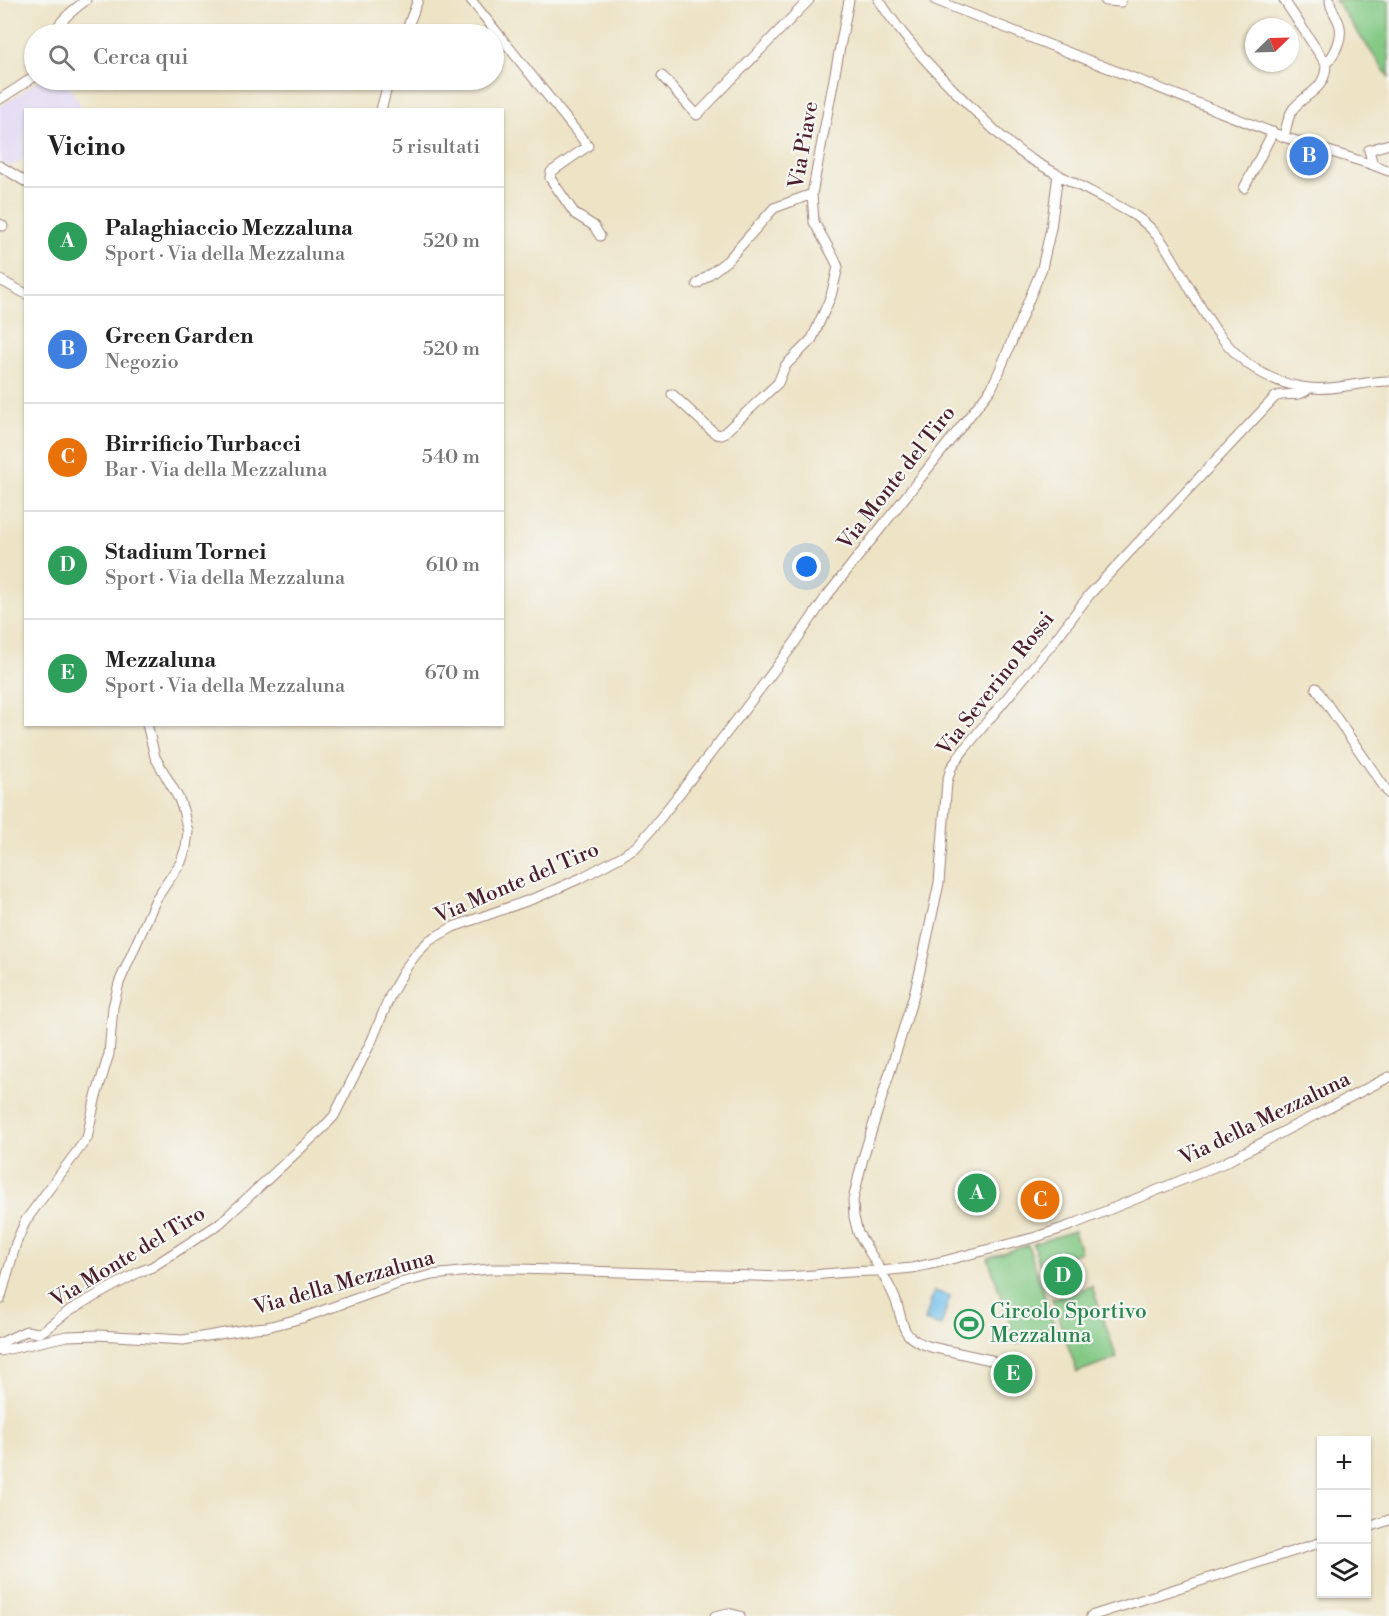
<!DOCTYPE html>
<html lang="it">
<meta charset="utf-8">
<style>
body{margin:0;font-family:"Libre Bodoni",serif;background:#f2f2f2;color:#222}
.controls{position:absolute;right:18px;bottom:18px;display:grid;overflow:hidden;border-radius:0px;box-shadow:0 2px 4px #0004}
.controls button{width:54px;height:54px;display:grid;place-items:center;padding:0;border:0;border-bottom:2px solid #e0e0e0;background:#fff;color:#222;font:30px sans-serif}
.compass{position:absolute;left:1245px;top:18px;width:54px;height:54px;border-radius:50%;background:#fff;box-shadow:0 2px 4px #0004;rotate:67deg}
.you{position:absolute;left:807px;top:567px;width:21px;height:21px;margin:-15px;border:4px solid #fff;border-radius:50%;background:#1a73e8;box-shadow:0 0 0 9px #1a73e833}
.badge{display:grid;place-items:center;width:39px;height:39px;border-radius:50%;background:#ea580c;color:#fff;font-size:20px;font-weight:700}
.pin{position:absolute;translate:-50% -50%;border:3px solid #fff;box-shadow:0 2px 6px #0006}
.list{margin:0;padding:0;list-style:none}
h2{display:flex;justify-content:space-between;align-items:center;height:78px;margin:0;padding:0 24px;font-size:26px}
h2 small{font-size:20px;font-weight:400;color:#767676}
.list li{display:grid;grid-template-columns:39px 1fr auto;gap:18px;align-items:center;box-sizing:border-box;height:108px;padding:0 24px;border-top:2px solid #e0e0e0}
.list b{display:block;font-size:22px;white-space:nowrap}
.list p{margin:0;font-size:20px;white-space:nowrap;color:#767676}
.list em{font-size:20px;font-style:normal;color:#767676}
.icon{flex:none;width:33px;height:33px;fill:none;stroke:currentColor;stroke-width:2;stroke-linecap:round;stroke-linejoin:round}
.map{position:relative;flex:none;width:1389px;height:1616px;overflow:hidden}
.search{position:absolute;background:#fff;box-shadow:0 2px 4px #0004;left:24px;top:24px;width:480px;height:66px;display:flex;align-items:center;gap:15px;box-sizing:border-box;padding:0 21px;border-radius:33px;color:#767676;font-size:22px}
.panel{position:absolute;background:#fff;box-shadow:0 2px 4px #0004;left:24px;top:108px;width:480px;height:618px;border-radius:0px}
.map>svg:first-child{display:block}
</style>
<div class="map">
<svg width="1389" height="1616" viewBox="0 0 1389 1616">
<rect width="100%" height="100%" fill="#f6f6f2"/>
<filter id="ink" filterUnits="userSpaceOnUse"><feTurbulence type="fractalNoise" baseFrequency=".0167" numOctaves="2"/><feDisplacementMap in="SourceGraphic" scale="12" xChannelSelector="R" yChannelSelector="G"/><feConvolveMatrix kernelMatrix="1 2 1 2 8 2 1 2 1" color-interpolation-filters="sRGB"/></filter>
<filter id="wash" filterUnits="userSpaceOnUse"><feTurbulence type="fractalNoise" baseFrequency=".008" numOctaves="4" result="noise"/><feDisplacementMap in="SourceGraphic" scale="24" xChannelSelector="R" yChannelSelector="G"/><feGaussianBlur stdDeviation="1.35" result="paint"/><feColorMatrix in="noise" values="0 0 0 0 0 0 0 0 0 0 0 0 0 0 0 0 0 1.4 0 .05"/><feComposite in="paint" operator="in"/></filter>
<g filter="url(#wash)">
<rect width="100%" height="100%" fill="#ede3c5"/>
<path fill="#dfd5f5" d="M40,80H65L83,109L26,110L25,158L10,167L0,161V107Z"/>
<path fill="#83c985" stroke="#667458" stroke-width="1.5" d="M1335,0H1389V77Z
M1074,1231L1081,1252L1040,1265L1033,1244Z
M1028,1245L1056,1331L1017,1344L988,1258Z
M1092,1286L1117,1358L1077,1372L1052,1299Z"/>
<path fill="#6fc0ea" stroke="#5c708a" stroke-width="1.5" d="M934,1291L950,1296L941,1326L925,1321Z"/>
</g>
<g filter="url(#ink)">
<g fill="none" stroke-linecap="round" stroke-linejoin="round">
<g stroke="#9c8178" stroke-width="11">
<path id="minor" d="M471,0L588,146L551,172L550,178L575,214L594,226L600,236
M879,0C905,41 939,76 974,110C991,127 1009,145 1029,158C1055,174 1082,187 1109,201C1125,210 1142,218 1154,232C1164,242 1170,254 1177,266C1200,305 1220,349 1260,372C1284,386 1312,391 1339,387C1356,385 1372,381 1389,381
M935,0L1284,137L1373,165L1389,171
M1105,0L1106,1L1121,2
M1284,0L1326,64C1326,90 1307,92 1293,109C1288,116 1286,128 1284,137
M54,34C59,20 75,9 86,0
M405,34L418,0
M1326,64C1335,54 1344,37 1339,23C1336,15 1330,9 1330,0
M662,76L697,115L809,0
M0,99L34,77
M381,110L389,80
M1373,165L1369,150L1389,144
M0,166L26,182
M1244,188L1273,132
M0,224L3,226
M0,280L26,294
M697,284L728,260L774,208L812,194
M672,394L711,430L716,434L722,435L778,383L785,366L812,339L831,296L838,267L834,258L814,222L812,194L849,0
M1316,688L1389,794
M881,1271L858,1233L854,1217L853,1200L863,1158L913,998L920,971L939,883L947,782L951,768L966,747L1052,644L1090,594L1275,397C1286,391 1300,399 1309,388
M0,1300L16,1243L26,1220L87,1138L95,1100L109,1054L113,1007L119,983L156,899L181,862L186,847L188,832L183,810L179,799L155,757L147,724
M0,1343L26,1331L38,1333L43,1331L70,1310L139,1272L152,1267L219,1224L323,1128L334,1116L372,1040L390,996L405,969L417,953L430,940L453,927L538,897L581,878L622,856L637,846L651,830L745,709L793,645L826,597L991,389L999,372L1042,268L1051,228L1058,174
M0,1351L67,1336L98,1335L183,1340L255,1328L267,1327L302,1318L400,1283L432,1275L489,1269H519L784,1277C816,1276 848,1270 881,1271
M991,1360L931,1347C899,1337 905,1327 896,1301C892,1290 886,1281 881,1271L912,1268L940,1262L1036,1237L1069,1226L1224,1163L1290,1128L1389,1077
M1366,1528L1389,1520
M715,1616L728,1613L740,1616
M1091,1616L1322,1542"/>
</g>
<use href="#minor" stroke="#fff" stroke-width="9"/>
</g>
</g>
<defs>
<g id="stadium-ring" transform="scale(1.5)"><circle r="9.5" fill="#f6f6f2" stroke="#2e9e5b" stroke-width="1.5"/><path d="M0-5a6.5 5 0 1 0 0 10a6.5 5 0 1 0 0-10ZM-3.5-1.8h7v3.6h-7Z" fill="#2e9e5b"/></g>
</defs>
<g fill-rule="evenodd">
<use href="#stadium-ring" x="969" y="1324"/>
</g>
<g text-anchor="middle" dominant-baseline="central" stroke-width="4.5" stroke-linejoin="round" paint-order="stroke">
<g font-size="21" fill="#4a1f2b" stroke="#f6f6f2">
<text transform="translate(804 145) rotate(-80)">Via Piave</text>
<text transform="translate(897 478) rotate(-52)">Via Monte del Tiro</text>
<text transform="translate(996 684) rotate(-52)">Via Severino Rossi</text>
<text transform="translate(517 883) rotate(-23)">Via Monte del Tiro</text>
<text transform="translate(1265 1119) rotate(-26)">Via della Mezzaluna</text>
<text transform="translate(128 1257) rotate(-31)">Via Monte del Tiro</text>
<text transform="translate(344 1283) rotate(-16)">Via della Mezzaluna</text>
</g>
<g font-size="21" fill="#27864d" stroke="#f6f6f2" text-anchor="start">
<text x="990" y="1312">Circolo Sportivo<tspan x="990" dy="24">Mezzaluna</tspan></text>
</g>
</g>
</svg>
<div class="controls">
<button>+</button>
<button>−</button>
<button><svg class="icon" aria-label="layers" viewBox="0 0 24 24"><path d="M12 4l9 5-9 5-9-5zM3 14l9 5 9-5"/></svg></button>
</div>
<svg class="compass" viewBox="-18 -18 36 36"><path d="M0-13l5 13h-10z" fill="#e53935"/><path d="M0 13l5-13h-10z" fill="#767676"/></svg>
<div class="you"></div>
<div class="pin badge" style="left:977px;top:1193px;background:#2e9e5b">A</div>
<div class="pin badge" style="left:1309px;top:156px;background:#3f7fe0">B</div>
<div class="pin badge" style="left:1040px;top:1200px;background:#e8710a">C</div>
<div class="pin badge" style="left:1063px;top:1276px;background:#2e9e5b">D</div>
<div class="pin badge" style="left:1013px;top:1374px;background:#2e9e5b">E</div>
<div class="search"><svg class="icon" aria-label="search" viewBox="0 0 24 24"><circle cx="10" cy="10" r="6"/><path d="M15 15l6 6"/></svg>Cerca qui</div>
<section class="panel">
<h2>Vicino<small>5 risultati</small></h2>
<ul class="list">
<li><span class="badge" style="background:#2e9e5b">A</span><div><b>Palaghiaccio Mezzaluna</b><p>Sport · Via della Mezzaluna</p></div><em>520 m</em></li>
<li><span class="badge" style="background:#3f7fe0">B</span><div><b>Green Garden</b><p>Negozio</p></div><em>520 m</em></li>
<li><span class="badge" style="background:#e8710a">C</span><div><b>Birrificio Turbacci</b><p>Bar · Via della Mezzaluna</p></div><em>540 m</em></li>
<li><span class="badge" style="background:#2e9e5b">D</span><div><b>Stadium Tornei</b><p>Sport · Via della Mezzaluna</p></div><em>610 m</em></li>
<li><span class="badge" style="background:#2e9e5b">E</span><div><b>Mezzaluna</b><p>Sport · Via della Mezzaluna</p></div><em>670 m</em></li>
</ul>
</section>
</div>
